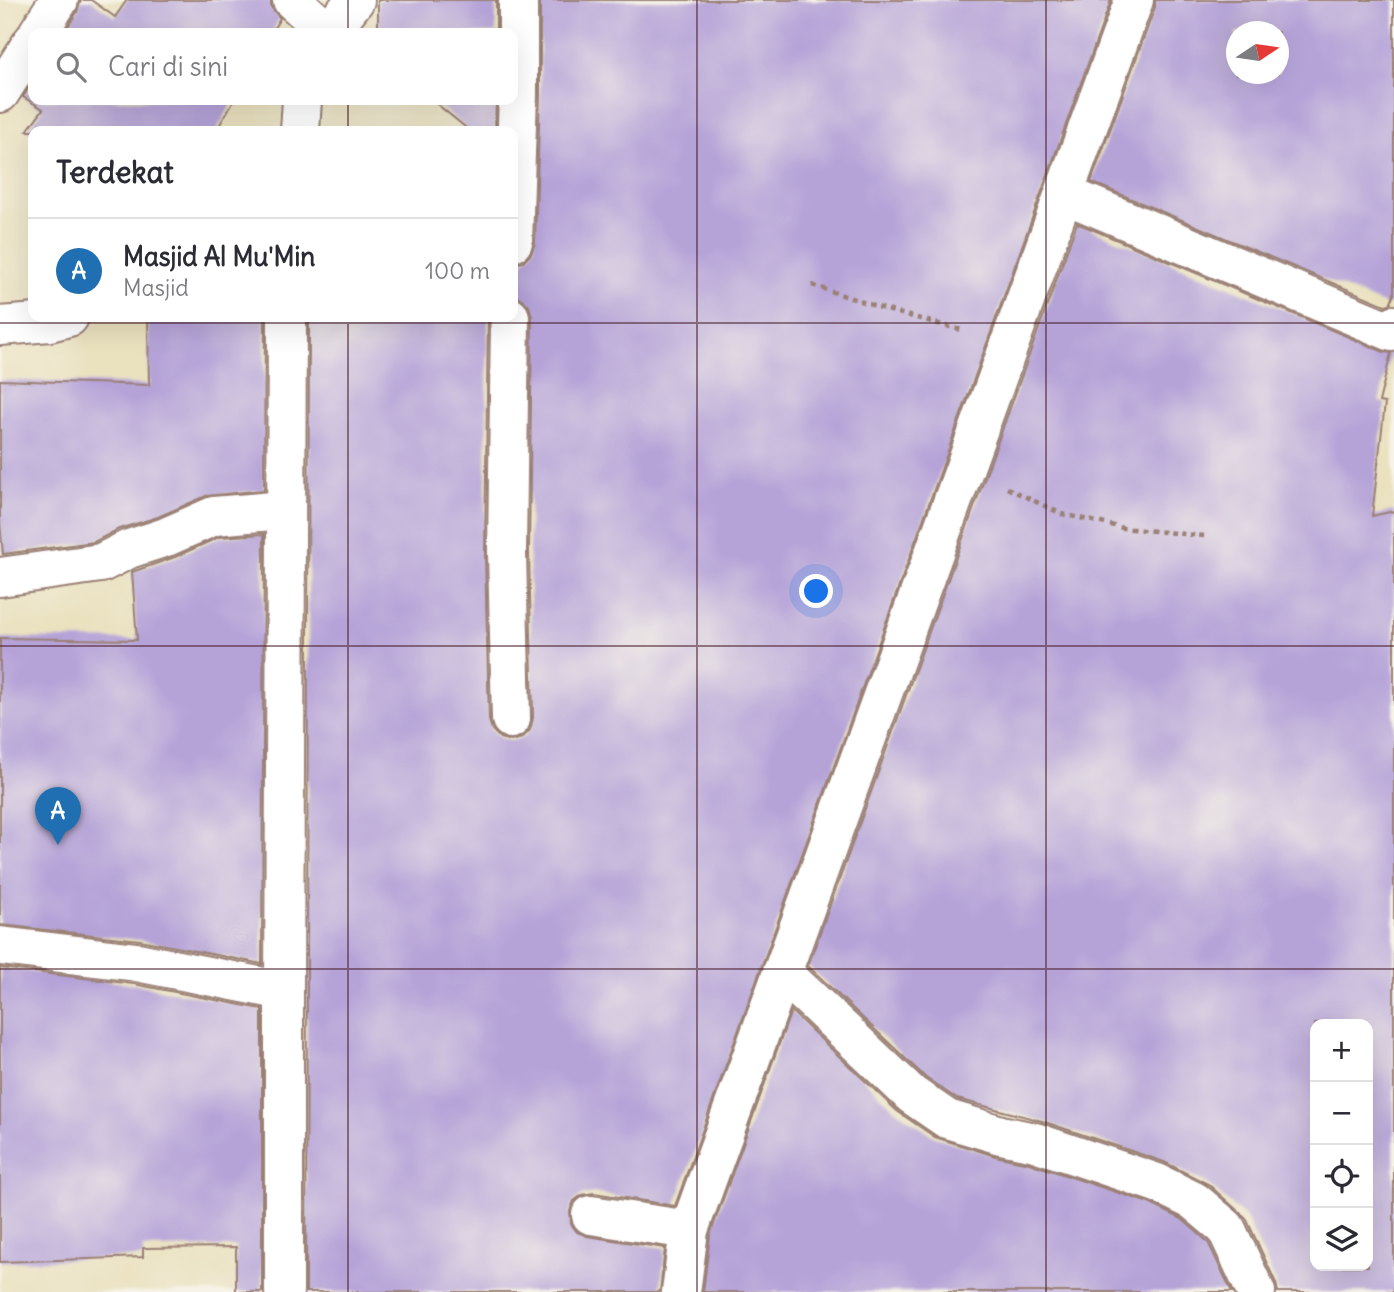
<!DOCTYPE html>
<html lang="id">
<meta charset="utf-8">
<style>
body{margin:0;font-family:Delius,sans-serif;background:#f2f2f3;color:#2b2b33}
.controls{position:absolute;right:21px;bottom:21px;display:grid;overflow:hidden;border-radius:14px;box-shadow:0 7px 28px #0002}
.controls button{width:63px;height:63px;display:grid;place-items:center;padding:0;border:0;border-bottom:2px solid #e1e1e2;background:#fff;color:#2b2b33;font:35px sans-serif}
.compass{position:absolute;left:1226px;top:21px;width:63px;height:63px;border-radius:50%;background:#fff;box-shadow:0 7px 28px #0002;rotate:77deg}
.you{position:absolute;left:817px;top:592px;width:24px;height:24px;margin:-18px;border:5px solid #fff;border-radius:50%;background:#1a73e8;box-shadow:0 0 0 10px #1a73e833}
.badge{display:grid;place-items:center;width:46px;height:46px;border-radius:50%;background:#1f6fb2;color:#fff;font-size:23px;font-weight:700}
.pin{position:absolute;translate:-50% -58px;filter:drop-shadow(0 2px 4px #0008)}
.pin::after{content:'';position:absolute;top:37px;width:24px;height:21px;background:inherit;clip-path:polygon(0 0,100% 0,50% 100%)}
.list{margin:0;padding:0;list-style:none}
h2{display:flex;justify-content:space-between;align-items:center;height:91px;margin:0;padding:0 28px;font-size:30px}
h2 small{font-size:23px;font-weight:400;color:#7c7c81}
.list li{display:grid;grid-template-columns:46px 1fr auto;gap:21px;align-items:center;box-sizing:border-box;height:105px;padding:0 28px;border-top:2px solid #e1e1e2}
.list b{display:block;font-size:26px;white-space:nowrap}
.list p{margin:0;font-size:23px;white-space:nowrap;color:#7c7c81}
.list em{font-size:23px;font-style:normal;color:#7c7c81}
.icon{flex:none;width:38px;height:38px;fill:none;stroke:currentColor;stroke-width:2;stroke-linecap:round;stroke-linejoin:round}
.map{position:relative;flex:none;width:1394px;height:1292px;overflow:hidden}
.search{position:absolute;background:#fff;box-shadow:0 7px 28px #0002;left:28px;top:28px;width:490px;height:77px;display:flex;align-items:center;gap:18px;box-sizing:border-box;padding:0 24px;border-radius:14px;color:#7c7c81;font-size:26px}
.panel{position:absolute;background:#fff;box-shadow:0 7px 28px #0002;left:28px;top:126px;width:490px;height:196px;border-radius:14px}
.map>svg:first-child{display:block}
</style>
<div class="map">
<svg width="1394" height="1292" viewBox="0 0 1394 1292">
<rect width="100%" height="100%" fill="#f7f3e8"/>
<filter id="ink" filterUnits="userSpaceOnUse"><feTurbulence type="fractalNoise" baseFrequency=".0143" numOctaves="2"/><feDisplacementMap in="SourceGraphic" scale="14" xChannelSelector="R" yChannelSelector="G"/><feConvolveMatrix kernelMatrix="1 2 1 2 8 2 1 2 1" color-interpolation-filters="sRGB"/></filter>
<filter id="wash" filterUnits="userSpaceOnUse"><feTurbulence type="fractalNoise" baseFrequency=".00686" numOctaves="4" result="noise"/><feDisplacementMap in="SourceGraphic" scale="28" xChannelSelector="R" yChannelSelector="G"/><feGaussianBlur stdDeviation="1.57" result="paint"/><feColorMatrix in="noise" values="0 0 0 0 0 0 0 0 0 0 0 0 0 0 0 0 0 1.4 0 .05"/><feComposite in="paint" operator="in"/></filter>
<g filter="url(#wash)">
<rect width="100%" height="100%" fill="#eae1bf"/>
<g id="blocks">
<path fill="#b5a3d8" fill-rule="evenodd" d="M81,0H91L115,17L127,0H271V7L280,18L271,33H64L77,12Z
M378,0H496V33H378Z
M540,0H1111L675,1206L594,1193L582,1195L574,1201L570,1211L571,1224L577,1232L587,1236L665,1248L660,1292H306L309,317H488L485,554L489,720L492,730L500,738L511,741L522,738L530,730L533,718L529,553L532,317L529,306L522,299L513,296V264L523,262L531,254L535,243L540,94Z
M1155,0H1394V294L1390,304L1385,305L1091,182L1155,7ZM1236,32H1278V74H1236Z
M33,81V100H234L216,131H27L43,109L23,97Z
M432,100H496L495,131H470Z
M1077,223L1384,352L1391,353L1379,402L1385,403L1372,516L1394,511V1292H1278L1276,1283L1246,1218L1208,1184L1164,1162L1042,1121L957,1099L926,1078L808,966ZM1315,1024H1368V1266H1315Z
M148,317H265L264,490L206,496L158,517L119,529L94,542L3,554L0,521V380L149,385Z
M264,534L262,964L140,940L0,925V638L137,640L132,572L175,557L219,537Z
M0,968L134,984L262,1009V1292H236V1247L143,1248V1257L0,1262Z
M791,1011L897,1111L935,1137L995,1156L1029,1163L1149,1203L1182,1219L1208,1242L1232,1292H703L710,1235Z"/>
</g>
</g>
<g filter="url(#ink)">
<use href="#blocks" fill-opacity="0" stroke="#9a8075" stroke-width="2"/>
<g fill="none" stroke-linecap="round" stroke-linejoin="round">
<g stroke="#9a8075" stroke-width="42">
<path id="minor" d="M292,0L322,27C338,26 345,12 355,0
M38,33L59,0
M0,93L33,41
M300,131L302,100
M1064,194L1392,332L1394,325
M513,242L518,94V0
M510,317L507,553L511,719
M0,326L50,322L69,317
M0,577L101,563L129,549L166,537L214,516L285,510
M0,946L137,962L284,991V1292
M782,972L912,1095L947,1119L1001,1135L1035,1142L1157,1183L1194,1201L1226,1228L1256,1292
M284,991L287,317
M591,1215L689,1230
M681,1292L689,1230L1134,0"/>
</g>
<path stroke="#9a8075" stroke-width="4.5" stroke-dasharray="5 5" stroke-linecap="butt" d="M812,285L887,310L965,331
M1007,488L1062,514L1123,528L1204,536"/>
<use href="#minor" stroke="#fff" stroke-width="38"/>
</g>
</g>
<path fill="none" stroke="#4a1f2b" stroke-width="2" stroke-opacity="0.55" d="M348,0V33M697,0V1292M1046,0V1292M348,100V131M348,317V1292M0,323H1394M0,646H1394M0,969H1394"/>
</svg>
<div class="controls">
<button>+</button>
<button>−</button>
<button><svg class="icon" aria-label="locate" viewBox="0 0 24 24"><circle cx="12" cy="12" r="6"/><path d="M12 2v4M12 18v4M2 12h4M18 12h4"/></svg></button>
<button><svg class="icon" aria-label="layers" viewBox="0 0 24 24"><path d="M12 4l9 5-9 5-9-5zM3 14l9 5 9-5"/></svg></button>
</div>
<svg class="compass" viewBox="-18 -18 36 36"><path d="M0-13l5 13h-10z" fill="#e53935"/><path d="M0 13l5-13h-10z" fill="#7c7c81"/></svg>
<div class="you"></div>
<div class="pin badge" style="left:58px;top:845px">A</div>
<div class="search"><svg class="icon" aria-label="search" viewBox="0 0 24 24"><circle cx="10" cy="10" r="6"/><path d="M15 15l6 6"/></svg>Cari di sini</div>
<section class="panel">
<h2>Terdekat<small></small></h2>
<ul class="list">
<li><span class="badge">A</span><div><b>Masjid Al Mu'Min</b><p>Masjid</p></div><em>100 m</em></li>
</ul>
</section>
</div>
